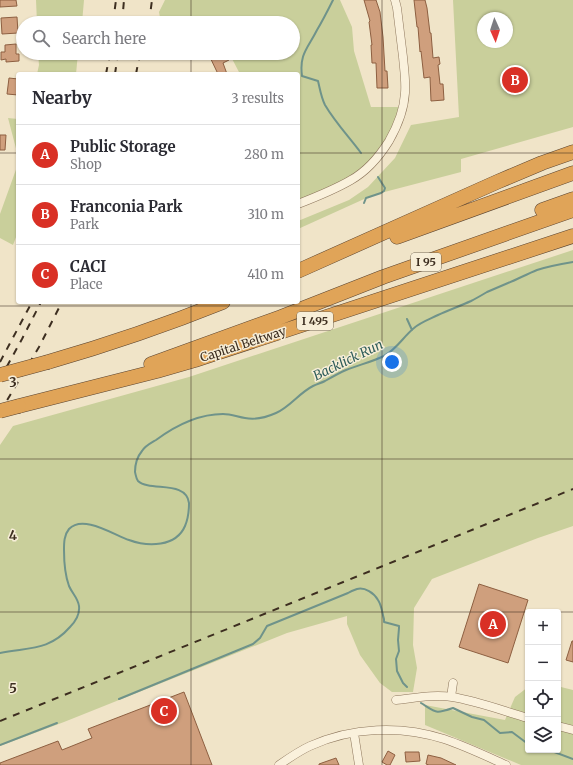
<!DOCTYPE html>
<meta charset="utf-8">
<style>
body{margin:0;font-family:Merriweather,serif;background:#f2f2f3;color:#2b2b33}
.controls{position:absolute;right:12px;bottom:12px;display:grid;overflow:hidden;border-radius:4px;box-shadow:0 1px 3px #0004}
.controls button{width:36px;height:36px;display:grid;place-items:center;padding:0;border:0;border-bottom:1px solid #e1e1e2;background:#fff;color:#2b2b33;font:20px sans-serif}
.compass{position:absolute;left:477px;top:12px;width:36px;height:36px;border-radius:50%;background:#fff;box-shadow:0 1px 3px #0004;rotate:177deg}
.you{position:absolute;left:392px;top:362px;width:14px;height:14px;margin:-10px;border:3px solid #fff;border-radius:50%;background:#1a73e8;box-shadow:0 0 0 6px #1a73e833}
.badge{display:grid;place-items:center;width:26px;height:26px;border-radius:50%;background:#d93025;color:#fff;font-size:13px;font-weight:700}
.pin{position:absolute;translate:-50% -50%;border:2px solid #fff;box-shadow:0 1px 4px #0006}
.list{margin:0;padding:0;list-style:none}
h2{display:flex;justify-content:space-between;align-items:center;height:52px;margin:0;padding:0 16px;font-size:17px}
h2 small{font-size:13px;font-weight:400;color:#7c7c81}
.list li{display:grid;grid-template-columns:26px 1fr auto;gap:12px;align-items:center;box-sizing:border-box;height:60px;padding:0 16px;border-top:1px solid #e1e1e2}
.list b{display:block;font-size:15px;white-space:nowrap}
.list p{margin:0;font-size:13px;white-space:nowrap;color:#7c7c81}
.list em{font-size:13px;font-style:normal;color:#7c7c81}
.icon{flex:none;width:22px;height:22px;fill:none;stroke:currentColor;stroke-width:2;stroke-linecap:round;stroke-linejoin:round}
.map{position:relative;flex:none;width:573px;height:765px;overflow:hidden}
.search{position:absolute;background:#fff;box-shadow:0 1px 3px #0004;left:16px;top:16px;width:284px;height:44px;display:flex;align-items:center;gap:10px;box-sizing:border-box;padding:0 14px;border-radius:22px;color:#7c7c81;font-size:15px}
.panel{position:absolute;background:#fff;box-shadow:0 1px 3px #0004;left:16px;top:72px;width:284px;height:232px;border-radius:4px}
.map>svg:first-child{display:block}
</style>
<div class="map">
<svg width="573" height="765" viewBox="0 0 573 765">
<rect width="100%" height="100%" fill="#f0e4c8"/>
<path fill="#c9cf9b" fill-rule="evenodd" d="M36,0H84L82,23H37Z
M165,0H340L352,27L354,51L371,107H399L391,133L362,172L298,204V74H240L229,53H293V23H161L159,12Z
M453,0H573V127L461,159V172L373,195L298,229V221L349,200L368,187L395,158L411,125L459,117ZM483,18H507V42H483Z
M38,53H78L76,74H37L39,65Z
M8,118L18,119V156Z
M18,164V232L13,245L0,238V214Z
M573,250V526L538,538L432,579L414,608L413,645L417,668L413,692H392L380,683L360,655L347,624V616L287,633L64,722L0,746V445L13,426L189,377Z
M558,683L561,687L573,690V765H521L425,725V705L505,720L515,697L528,687V750H558Z"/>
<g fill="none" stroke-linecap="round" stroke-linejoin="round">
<path stroke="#6f938a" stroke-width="2" d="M333,0C328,10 323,20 317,30C308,48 299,54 302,76L318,81C320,89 321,97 325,105C335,122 349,137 361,153
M364,203L366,198L381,193L384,191L385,188L378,177
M407,319L412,330
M0,653C29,647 49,651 70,627C76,621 80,615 79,606C78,598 72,593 69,586C65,575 64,562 64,550C64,543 64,535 69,529C83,514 114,535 129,540C148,547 176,547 185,526C188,519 189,511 189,503C186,480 150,492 138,481C136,478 136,476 135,472C135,466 137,457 142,451C145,446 151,443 156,440C175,426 199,414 223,414C231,414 238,417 245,418C255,420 267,417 276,413C290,407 299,393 313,386C317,384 321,383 325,381C332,377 339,373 346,370C358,365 372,362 384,356C397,349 403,337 414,328C421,322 430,319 438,315C449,310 460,306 471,301C477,298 482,295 487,292C494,289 501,286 508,283C518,279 527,274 537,270C549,266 561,264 573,262
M119,699L253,644L260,638L267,626L348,593C351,591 354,590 357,589C365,587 374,593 378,600C382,606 382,613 384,619V622L399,626V628L398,640L399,651L396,659L397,671L403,683L407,687
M421,703C437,713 435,714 453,708L472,717L484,720L500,733L512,732L528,744
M0,745L57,723
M546,750H549L573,759"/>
</g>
<path fill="#cf9f7d" stroke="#8d5f41" d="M0,0H16L17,6L0,7Z
M364,0H376L380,12L383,37L385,71H387L388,88H377L376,63H372L371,45H372L369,22L370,21Z
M414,0H425L427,8L430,33H431L433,58L439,57L440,64L438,65L440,84H443L444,100L431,101L430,77L424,78L421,51L420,52L418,27H417Z
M17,17L18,33L2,34L1,18Z
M16,44V54H19V61L6,62V59L1,60V52H5V45Z
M208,53H226L229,60L223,63L227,74H218Z
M9,78L18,79V95L7,94Z
M0,135H6L5,150H0Z
M479,584L528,600L508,663L459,647Z
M572,641H573V662L566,660Z
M184,692L212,765H0V763L58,741L62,750L92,738L88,729Z
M388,751L395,755L390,765H387L382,762Z
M405,752H419L420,761L406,762Z
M428,755L441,758L456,765H429L426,764Z
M336,758L339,765H319V764Z"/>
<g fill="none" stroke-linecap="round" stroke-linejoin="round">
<g stroke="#8d765c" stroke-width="9">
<path id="minor" d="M298,204C316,197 334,190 351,180C367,171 379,157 389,141C397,127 404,111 405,93C406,81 404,69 403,57C401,40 399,24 397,8L395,0
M451,697L453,683
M396,700C415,698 434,694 452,697C478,701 503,711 528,718
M558,726L573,730
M354,733L359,765
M279,765C289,758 299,751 310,746C352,727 401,725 444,739C465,746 486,756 506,765"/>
</g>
<g stroke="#5b4430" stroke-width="15">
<path id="motorway" d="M542,210L573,199
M397,237L573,173
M298,271L497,182L542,163L573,152
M48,362C107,345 166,325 223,302
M151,364L281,317L383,277L573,210
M19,406L157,371L195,360L573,236"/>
</g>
<use href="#minor" stroke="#faf1dc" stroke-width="8"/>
<use href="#motorway" stroke="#e0a458" stroke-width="14"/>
<path stroke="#3d2e20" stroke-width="2" stroke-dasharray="7 7" stroke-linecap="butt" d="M113,23L116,0
M122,23L124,0
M149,23L152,0
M106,74L110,53
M115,74L118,53
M136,74L140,53
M0,362L32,302
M0,379L22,339L41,302
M0,412L39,347L62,302
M0,721L573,489"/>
<g stroke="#5b4430" stroke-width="15" stroke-linecap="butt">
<path id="motorway-bridge" d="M0,375L48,362
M0,411L19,406"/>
</g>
<use href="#motorway-bridge" stroke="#e0a458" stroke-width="14"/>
</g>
<path fill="none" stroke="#3d2e20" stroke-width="1" stroke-opacity="0.55" d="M191,0V23M382,0V765M191,53V74M0,153H18M298,153H573M191,302V765M0,306H573M0,459H573M0,612H528M528,612H558M558,612H573"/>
<g text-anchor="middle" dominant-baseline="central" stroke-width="3" stroke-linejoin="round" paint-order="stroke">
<g fill="#f7eed8" stroke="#756857" stroke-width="1">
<rect x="411" y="253" width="30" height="18" rx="3"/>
<rect x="297" y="312" width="36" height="18" rx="3"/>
</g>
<g font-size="11" font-weight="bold" fill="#3d2e20">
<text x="426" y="262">I 95</text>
<text x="315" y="321">I 495</text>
</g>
<g font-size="12" fill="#3d2e20" stroke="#f7eed8">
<text transform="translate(243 344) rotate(-18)">Capital Beltway</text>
</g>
<g font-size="13" font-style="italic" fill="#2f5d5a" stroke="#f7eed8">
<text transform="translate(348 360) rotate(-26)">Backlick Run</text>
</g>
</g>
<g font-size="13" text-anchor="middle" font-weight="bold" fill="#3d2e20" stroke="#f7eed8" stroke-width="3" stroke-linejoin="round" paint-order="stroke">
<text x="13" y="387">3</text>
<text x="13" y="540">4</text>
<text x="13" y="693">5</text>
</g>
</svg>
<div class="controls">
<button>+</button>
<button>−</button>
<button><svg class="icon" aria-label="locate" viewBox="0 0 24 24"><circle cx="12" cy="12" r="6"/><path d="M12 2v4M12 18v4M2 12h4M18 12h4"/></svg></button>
<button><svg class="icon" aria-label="layers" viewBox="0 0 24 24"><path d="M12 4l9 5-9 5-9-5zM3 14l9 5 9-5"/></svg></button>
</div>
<svg class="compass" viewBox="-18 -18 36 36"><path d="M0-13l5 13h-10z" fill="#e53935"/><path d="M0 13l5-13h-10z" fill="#7c7c81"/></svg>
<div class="you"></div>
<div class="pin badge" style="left:493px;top:624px">A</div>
<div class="pin badge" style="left:515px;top:80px">B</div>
<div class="pin badge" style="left:164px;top:711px">C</div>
<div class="search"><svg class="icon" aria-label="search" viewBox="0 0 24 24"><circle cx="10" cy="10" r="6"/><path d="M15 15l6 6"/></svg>Search here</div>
<section class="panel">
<h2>Nearby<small>3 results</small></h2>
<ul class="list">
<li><span class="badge">A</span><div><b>Public Storage</b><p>Shop</p></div><em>280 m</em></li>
<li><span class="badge">B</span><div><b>Franconia Park</b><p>Park</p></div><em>310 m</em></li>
<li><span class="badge">C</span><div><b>CACI</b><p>Place</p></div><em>410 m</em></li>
</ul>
</section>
</div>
